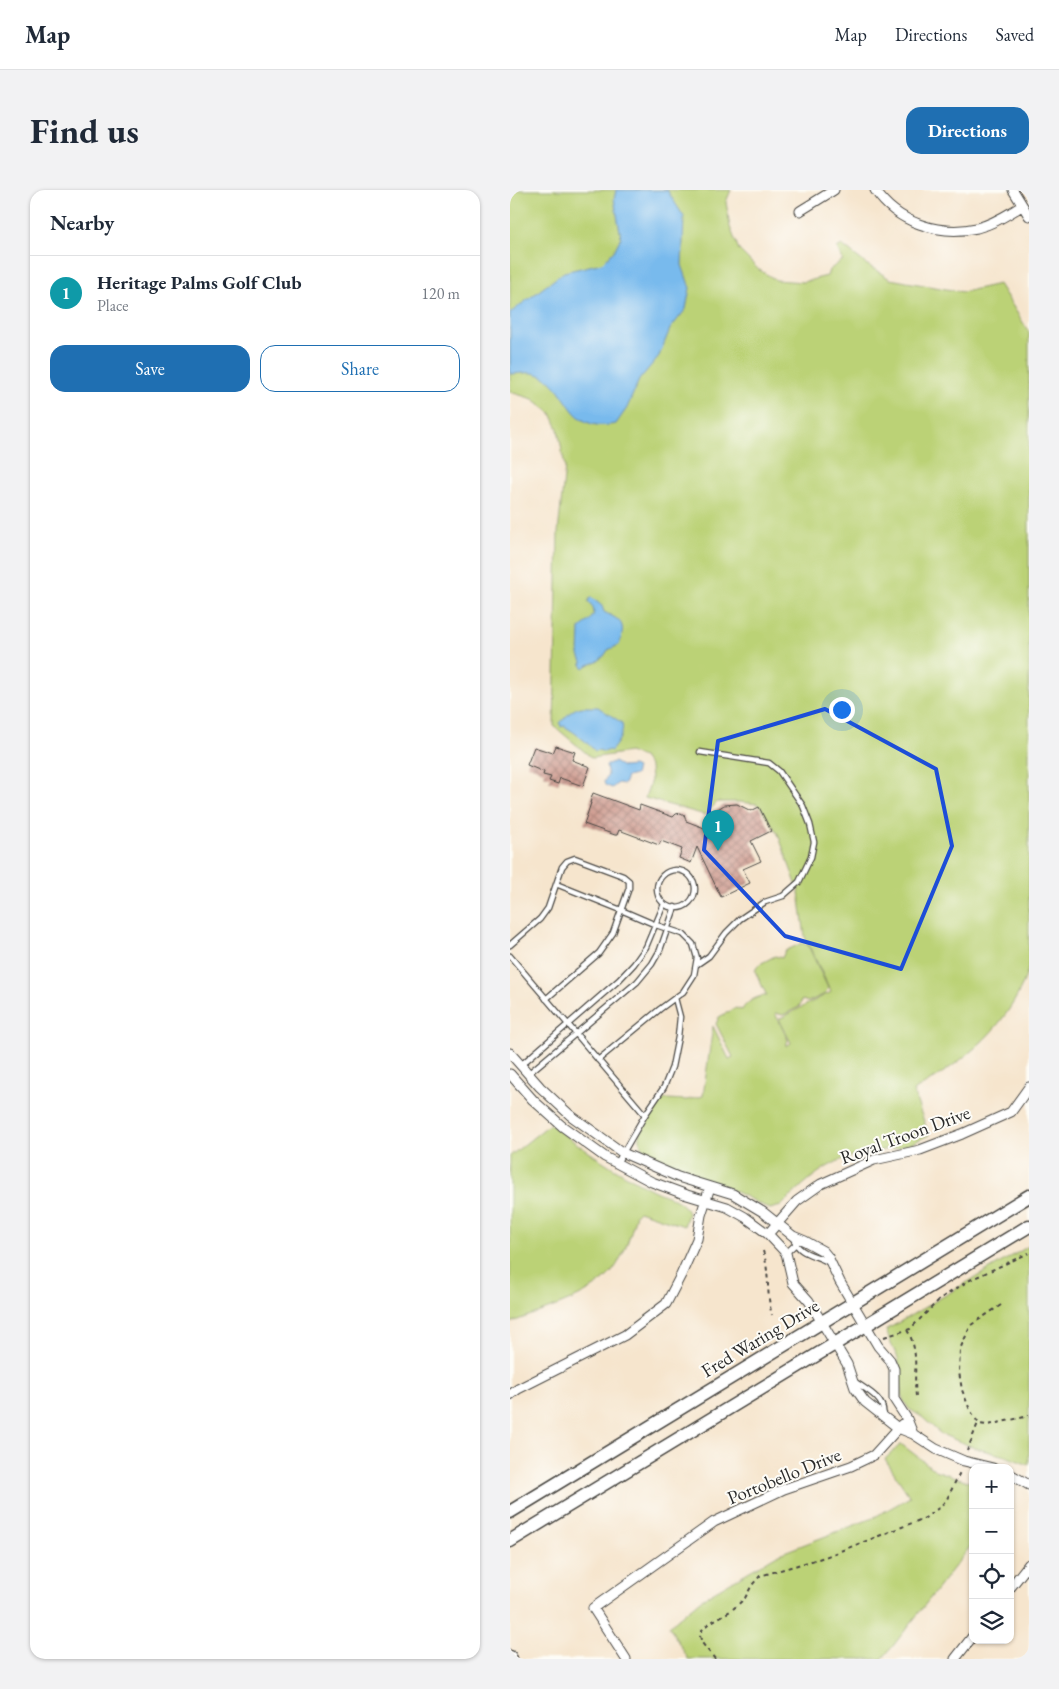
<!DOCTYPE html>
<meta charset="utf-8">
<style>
body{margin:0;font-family:"EB Garamond",serif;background:#f2f2f3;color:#1f2937}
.controls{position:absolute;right:15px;bottom:15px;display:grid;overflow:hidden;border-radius:10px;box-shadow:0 1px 4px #0004}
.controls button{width:45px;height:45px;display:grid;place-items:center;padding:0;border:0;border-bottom:1px solid #e0e1e3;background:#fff;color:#1f2937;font:25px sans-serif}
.you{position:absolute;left:331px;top:519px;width:18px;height:18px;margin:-12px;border:4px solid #fff;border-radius:50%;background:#1a73e8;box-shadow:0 0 0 8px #1a73e833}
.badge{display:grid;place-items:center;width:32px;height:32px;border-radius:50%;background:#1f6fb2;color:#fff;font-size:16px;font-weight:700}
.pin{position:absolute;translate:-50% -41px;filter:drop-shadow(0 1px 2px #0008)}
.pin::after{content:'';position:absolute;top:26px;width:18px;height:15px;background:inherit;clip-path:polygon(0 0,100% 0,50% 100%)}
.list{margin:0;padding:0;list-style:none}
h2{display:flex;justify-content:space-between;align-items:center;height:65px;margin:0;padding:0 20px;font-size:21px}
h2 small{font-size:16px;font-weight:400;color:#747a83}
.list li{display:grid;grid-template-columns:32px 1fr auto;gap:15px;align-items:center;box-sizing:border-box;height:75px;padding:0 20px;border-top:1px solid #e0e1e3}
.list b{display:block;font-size:19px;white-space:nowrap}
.list p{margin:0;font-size:16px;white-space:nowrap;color:#747a83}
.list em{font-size:16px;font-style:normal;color:#747a83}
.actions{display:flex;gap:10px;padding:15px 20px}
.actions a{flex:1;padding:11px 0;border:1px solid #1f6fb2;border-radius:15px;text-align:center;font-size:18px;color:#1f6fb2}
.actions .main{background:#1f6fb2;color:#fff}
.icon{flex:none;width:28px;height:28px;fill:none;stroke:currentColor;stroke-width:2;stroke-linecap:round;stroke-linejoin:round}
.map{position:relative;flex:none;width:519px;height:1469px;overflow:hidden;border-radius:15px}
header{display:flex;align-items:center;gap:30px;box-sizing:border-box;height:70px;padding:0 25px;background:#fff;border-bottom:1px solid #e0e1e3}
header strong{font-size:24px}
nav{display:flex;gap:28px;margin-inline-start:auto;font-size:18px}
.intro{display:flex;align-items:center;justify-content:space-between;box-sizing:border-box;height:120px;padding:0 30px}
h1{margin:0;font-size:35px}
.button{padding:12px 22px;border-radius:15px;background:#1f6fb2;color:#fff;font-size:18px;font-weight:700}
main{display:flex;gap:30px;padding:0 30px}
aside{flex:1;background:#fff;border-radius:15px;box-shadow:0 1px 4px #0004}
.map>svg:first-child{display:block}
</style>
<header>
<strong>Map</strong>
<nav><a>Map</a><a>Directions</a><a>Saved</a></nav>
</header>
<div class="intro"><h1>Find us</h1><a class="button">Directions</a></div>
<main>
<aside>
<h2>Nearby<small></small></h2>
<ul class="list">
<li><span class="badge" style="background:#0f9aa8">1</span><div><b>Heritage Palms Golf Club</b><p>Place</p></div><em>120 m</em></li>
</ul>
<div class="actions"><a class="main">Save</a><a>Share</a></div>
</aside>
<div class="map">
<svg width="519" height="1469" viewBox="0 0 519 1469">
<defs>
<pattern id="building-cross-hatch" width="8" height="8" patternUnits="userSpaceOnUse" patternTransform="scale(1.25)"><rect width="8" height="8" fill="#ce9a8e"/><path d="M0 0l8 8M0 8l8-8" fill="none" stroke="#a77e74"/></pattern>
</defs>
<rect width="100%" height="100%" fill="#fdfcf7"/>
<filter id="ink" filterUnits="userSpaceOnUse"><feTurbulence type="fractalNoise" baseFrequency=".02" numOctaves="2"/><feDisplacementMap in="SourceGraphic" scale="10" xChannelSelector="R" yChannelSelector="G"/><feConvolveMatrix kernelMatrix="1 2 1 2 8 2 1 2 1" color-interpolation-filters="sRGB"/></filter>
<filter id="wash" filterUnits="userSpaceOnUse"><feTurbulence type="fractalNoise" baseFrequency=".0096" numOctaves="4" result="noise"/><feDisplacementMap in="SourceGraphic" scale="20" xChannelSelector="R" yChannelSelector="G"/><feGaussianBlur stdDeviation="1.12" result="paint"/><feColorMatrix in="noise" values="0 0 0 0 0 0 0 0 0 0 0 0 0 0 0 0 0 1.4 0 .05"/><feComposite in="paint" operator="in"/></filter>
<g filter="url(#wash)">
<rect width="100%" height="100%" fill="#f6e5cd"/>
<path fill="#bbd276" stroke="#737e50" d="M4,0H221L216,12L220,37L229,60L248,79L266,90L293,92L317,86L319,80L333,70L327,58L332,55L356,74L380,89L453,102L489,94L519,142V776C503,834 454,872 403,901L419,945C410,949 402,954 394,956C375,961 355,961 336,968C310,977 290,997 271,1016L260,1019L210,994L168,982L135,962L130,952V944L151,911L156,909L177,910L193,906L203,836L219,869L223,867L206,834L209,827L226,818L232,820C236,812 248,805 257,806L245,781L248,775L265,766L272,768L275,761L292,753L298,755L318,798L315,804L298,812L292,810L289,817L273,825L265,823L278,850L276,856L281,853L269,829L321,802L295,747L289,702L268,644L252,619L247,614L230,612H207L195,625L135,608L141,590L140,577L133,567L119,562L82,568L44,536L48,343L55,277L48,239L41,223L23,209L0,202V3Z
M40,934C72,958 105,981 141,999C153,1006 175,1009 178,1024L174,1036L129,1021L126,1024C121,1044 112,1075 95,1089C70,1111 30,1121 0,1133V966Z
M519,1056V1275L495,1266L465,1258L431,1244L412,1227L399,1219L393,1210L388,1168L381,1154L376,1140Z
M391,1254L425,1280L463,1293V1353L383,1456L372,1469H178L159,1436L190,1410L269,1364L363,1328L400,1307L375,1269Z"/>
<path fill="#78baed" stroke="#52728c" d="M106,0H157L174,27L172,75L180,98L176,119L160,139L149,166L129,190L117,218L106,234C53,245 62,191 23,183C16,182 7,184 0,184V123L54,82L92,73L104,61L111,47L104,9Z
M81,407L92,416L94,422C113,431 116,434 109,455L98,460L94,466L87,472L78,475L74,478L71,475L72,472L69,465L70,438C79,430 91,425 78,411Z
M72,517H88L112,533C115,543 107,554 101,561L98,560L95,562L88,560L85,561C76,551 66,543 54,536L51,537L50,533C57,526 62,518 72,517Z
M104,572L113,577L123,576L127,578L125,585L117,587L114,594L108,593L102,598L95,595L94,592L98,585L96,576L100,573Z"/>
<g id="blocks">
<path fill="url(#building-cross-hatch)" d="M46,556L65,562L62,570L80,577L73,596L50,588L48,594L39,591L41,587L33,585L34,582L17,575L24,557L43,563Z
M83,603L129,620L130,615L163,627L166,624L171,623L174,625L176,631L197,639L202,623L214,615L227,614L241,621L249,617L261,641L241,651L251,671L233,679L240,693L211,707L187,657L181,673L169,668L172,659L151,651L149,655L109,640L107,645H105L74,634L81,613H80Z"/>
</g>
</g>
<g filter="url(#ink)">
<use href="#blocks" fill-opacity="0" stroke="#494743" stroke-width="1"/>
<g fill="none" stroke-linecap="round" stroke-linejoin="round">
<g stroke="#494743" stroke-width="7">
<path id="lane" d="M147 699a19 19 0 1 1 38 0a19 19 0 1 1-38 0Z
M46,694L111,720L146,735L173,744L183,754L187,768L184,785L173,802L150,819L88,870
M0,755L30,729L38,718L52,677L57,671L65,668L113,686L119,691V698L103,743L89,763L36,809
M0,766L135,925L107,973
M186,775L199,766L216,743L230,729L255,712L273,706L289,692L301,667L304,652L300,634L293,616L269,581L259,573L190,562
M11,875L109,790L124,774L136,757L154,714
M18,884L127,792L142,774L150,760L165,717
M135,925L154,897L162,877L168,847L170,827L165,808
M283,1048C289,1065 304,1064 318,1072
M276,1063L288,1052
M344,1191C355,1199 376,1209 373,1225"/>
</g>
<g stroke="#494743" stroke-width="11">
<path id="street" d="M365,0C387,33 429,46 467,38C484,34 498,24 512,16
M503,0L519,26
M290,21L324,0
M0,863L30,897L60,925L113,963L168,987L223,1004L253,1022L283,1046L295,1051L313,1061L318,1067L330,1092L368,1156L380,1170L384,1179V1209L397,1229L403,1244
M0,884L23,910L52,936L95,967L142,992L177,1005L217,1017L235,1027L258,1044L276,1063L283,1093L299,1111L337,1174L345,1198L355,1212L388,1238L403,1244L426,1259L454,1271L483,1278
M258,1044L287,1011L311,994L364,970L410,960L452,944L501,922L519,897
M0,1205L8,1199L115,1145L156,1114L171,1085L187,1049L191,1025L200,997
M500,1284L519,1295
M500,1398L519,1374
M116,1469L83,1418L204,1332L274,1299L341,1276L364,1265L392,1234
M445,1469L463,1446"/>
</g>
<g stroke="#494743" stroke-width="15">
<path id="secondary" d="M0,1322L519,1006
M0,1351L519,1036
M0,1467L1,1469"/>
</g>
<path stroke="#494743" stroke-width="2" stroke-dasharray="4 4" stroke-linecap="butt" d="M253,1061C260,1082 256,1104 262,1125
M491,1115L461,1135L450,1159L449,1182L452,1200L460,1220L469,1234L478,1235L519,1226
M397,1140C410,1161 403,1183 406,1206
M374,1147L400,1139L431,1108L460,1090L519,1063
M457,1261L468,1233
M205,1469L192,1453L190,1446L191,1441L198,1434L222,1420L235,1408L242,1395L250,1386L315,1367L415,1328L430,1317L437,1309L451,1280"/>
<use href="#lane" stroke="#fff" stroke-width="4.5"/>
<use href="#street" stroke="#fff" stroke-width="9"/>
<use href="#secondary" stroke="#fff" stroke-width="12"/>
</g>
</g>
<path fill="none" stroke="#1d4ed8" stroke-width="4" stroke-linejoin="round" d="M315,519L426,579L442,656L391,779L275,746L194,660L208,551Z"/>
<g text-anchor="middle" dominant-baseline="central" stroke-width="4" stroke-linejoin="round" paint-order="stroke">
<g font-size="19" fill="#2b2b2b" stroke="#fdfcf7">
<text transform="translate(395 945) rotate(-20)">Royal Troon Drive</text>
<text transform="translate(250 1148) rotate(-31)">Fred Waring Drive</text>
<text transform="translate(274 1286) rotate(-22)">Portobello Drive</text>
</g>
</g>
</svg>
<div class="controls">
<button>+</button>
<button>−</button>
<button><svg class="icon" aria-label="locate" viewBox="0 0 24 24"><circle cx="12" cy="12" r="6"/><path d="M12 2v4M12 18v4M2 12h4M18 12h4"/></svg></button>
<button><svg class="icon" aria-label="layers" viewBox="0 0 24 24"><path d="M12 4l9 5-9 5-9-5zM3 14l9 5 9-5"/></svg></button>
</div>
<div class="you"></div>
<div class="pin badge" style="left:208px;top:661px;background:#0f9aa8">1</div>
</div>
</main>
